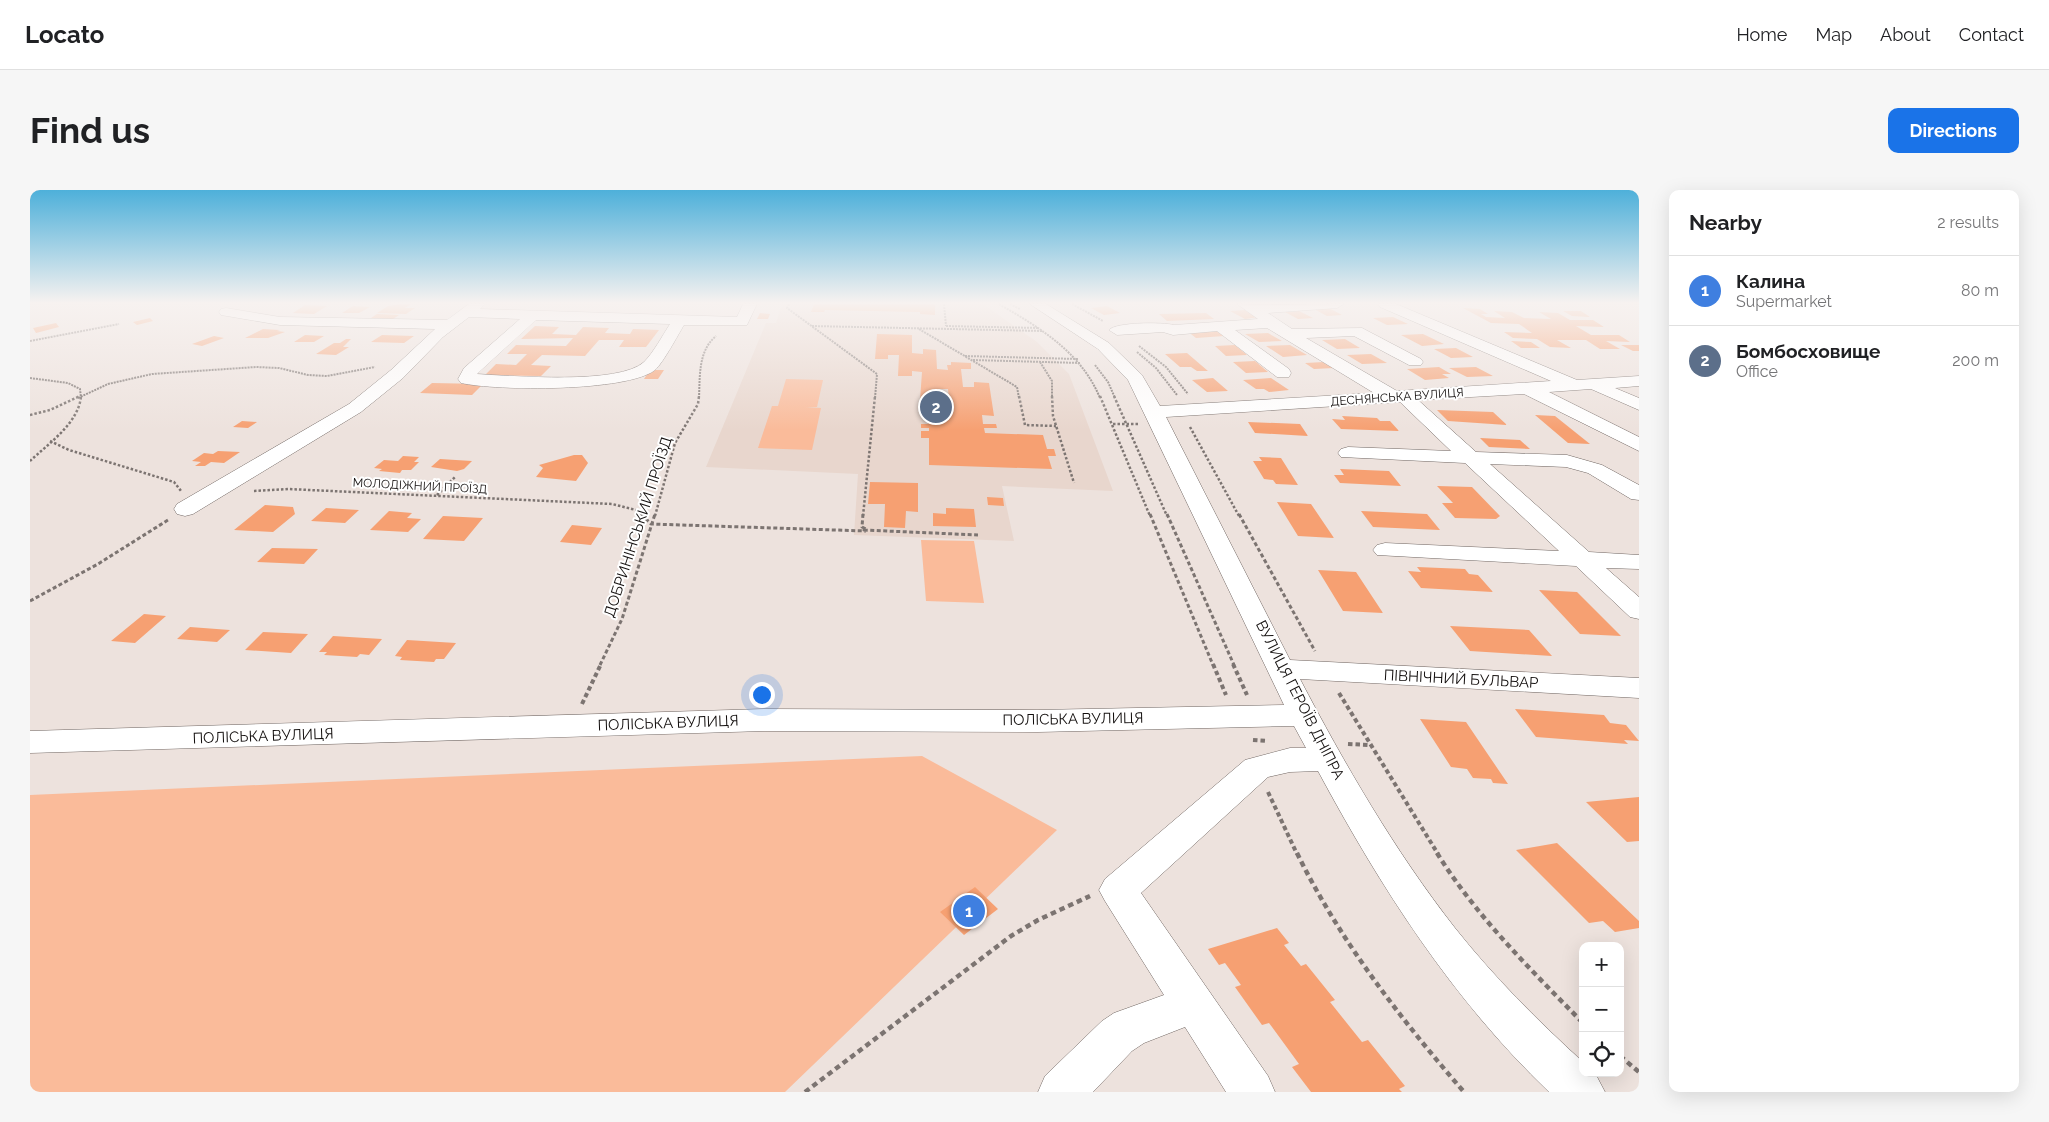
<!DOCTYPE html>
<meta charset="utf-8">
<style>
body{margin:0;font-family:Raleway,sans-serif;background:#f6f6f6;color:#202124}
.controls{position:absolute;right:15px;bottom:15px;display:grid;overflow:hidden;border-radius:10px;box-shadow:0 5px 20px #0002}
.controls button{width:45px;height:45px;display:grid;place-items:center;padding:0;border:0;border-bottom:1px solid #e0e0e0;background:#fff;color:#202124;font:25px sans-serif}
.you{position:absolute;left:731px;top:504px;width:18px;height:18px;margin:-12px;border:4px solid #fff;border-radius:50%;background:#1a73e8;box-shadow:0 0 0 8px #1a73e833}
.badge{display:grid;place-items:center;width:32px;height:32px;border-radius:50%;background:#1a73e8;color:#fff;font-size:16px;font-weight:700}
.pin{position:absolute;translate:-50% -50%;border:2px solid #fff;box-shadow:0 1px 5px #0006}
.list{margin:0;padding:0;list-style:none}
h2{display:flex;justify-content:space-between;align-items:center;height:65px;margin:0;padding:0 20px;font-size:21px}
h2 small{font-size:16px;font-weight:400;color:#757577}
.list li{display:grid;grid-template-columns:32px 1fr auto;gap:15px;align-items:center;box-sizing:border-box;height:70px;padding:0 20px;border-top:1px solid #e0e0e0}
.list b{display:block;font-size:19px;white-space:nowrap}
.list p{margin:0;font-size:16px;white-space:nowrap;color:#757577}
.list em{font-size:16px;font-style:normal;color:#757577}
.icon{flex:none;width:28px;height:28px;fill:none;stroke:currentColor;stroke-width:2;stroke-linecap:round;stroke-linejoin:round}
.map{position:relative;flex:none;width:1609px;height:902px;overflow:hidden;border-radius:10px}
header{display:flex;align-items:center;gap:30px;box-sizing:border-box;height:70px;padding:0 25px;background:#fff;border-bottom:1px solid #e0e0e0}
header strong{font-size:24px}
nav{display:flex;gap:28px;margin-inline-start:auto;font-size:18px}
.intro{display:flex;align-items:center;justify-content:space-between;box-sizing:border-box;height:120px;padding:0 30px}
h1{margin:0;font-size:35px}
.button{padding:12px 22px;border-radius:10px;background:#1a73e8;color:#fff;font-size:18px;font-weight:700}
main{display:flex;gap:30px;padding:0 30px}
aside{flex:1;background:#fff;border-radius:10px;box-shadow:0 5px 20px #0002}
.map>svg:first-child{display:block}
</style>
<header>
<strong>Locato</strong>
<nav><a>Home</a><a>Map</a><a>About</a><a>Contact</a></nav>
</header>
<div class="intro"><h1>Find us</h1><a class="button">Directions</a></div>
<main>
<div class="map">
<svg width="1609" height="902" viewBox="0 0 1609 902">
<rect width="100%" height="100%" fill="#ede2dd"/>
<path fill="#e8d6cd" d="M752,114H953L1007,152L1039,184L1083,301L972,296L984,351L824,345L828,284L676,277L736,133H746Z"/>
<path fill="#fabb9a" d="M756,189L793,190L787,217H776L791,218L782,260L728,258L742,216H748Z
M891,350L944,351L954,413L896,411Z
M892,566L1027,640L755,902H0V605Z"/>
<path fill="#f6a072" d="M369,114H381L375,118H385L376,124L347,123L358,116Z
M784,114H905V125L890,124V122L795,120L794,122H781Z
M275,115L297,116L284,124L263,123Z
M323,116L340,117L329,123H312Z
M1077,116L1090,123L1074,125L1061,118Z
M1299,118L1312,125L1297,126L1284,119Z
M1433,118L1450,119L1458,124H1451L1456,127L1475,128L1464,121L1482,122L1494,128L1521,129L1509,122L1528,123L1540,130H1563L1574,137L1546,136L1561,145H1589L1600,152L1576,151L1590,159H1570L1556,150H1527L1541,158L1520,157L1507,149L1483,148L1474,142L1502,143L1489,134L1461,133Z
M1215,120L1230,127L1215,129L1200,121Z
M1269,121L1283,128L1268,129L1255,122Z
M1533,121H1551L1560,127L1542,126Z
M730,123L740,124L738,129H727Z
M1176,123L1184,129L1137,131L1129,124Z
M347,124L369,125L360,131L338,130Z
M1363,127L1378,134L1357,135L1343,128Z
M120,128L123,131L107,135L103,132Z
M26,133L29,137L6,143L3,138Z
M505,136L529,137L522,144L546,145L553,137L579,138L575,143L600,144L603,139L629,140L616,157H589L594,150H569L555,166L512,165L501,175L521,176L511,186L455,185L466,174L486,175L497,164H477L486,155L536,156L543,148L491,149Z
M233,139L250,140L247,141L255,142L238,148H215Z
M1185,140L1194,146L1166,148L1157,141Z
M1238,143L1252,151L1229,152L1215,144Z
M847,144L882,145V163L893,164V159L906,160L907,179L918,180L917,175H921V172L941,173V179H931L933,197H944V192L959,193L964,226L952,225L953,234H966L967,238H954L955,243L1013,245L1017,259H1024L1026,266H1018L1022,279L899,275V248H891V241H899V238H891V234H898V224H907L906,217H920L918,199H908V211L890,210L892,182L882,181V186H868L869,165H858V169H845Z
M1393,144L1414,154L1392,156L1371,145Z
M275,145L294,146L284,152H264Z
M352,145L384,146L374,153L341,152Z
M184,146L194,148L172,156L162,154Z
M316,149H321L313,157H319L306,165L286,164L304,153H310Z
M1315,149L1330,158L1307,159L1292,150Z
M1481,151L1501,152L1510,158H1491Z
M1205,155L1217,165L1196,166L1185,156Z
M1260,155L1277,165L1253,167L1236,156Z
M1591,155H1609V161H1603Z
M1426,158L1443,167L1421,168L1404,159Z
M1157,163L1178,181H1167L1161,177H1150L1135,164Z
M1341,164L1357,173L1332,174L1317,165Z
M1225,171L1238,182L1216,183L1203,172Z
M1294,172L1304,178L1284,179L1275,173Z
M1409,177L1421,184H1412L1419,188L1395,190L1377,179Z
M1446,177L1463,186L1437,187L1419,178Z
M620,180H634L628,189H614Z
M1183,188L1198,201L1177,202L1162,190Z
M1241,188L1259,200L1239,202L1234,199H1226L1213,190Z
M402,193L453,194L442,205L390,203Z
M1407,220L1463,222L1477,235L1418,231Z
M1505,225L1525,226L1560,254L1538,253Z
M1312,226L1347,228L1350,231H1360L1369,241L1311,239L1302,229L1315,230Z
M212,231L227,232L218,238L203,237Z
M1218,232L1270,234L1278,246L1225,243Z
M1450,248L1490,250L1500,259L1459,257Z
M188,261L210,262L194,273L181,272L175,276H165L171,272L162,271L174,263L183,264Z
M544,265H552L558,273L546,291L506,287L513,278L509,275Z
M373,266L389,267L384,272H389L381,280H372L370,283L349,281L352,279L344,278L354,270L368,271Z
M1229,267L1251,268L1268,295L1246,294L1243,290L1234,289L1223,271H1232Z
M410,269L442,271L434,279L427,281L401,277Z
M1310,279L1359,281L1371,296L1310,293L1304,285H1314Z
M840,292L888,293V322L876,321L875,338L854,337L855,314H838Z
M1407,296L1442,297L1470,326L1466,329L1425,328L1412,313H1423Z
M957,307L973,308L974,316L958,315Z
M1247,312L1281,314L1304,348L1268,346Z
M235,315L263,317L265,324L243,342L204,340Z
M296,318L329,320L315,333L281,331Z
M916,318L944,319L946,337L903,336V323L916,324Z
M359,321L382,323L377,328L391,329L378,342L340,340Z
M1331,321L1397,324L1410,340L1343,337Z
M413,326L453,328L434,351L393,349Z
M542,335L572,338L561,355L530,352Z
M242,358L288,359L274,374L227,372Z
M1387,377L1435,379L1439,384L1448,385L1463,402L1391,398L1378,381L1391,382Z
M1288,380L1326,382L1353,423L1313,421Z
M1509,400L1547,402L1591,446L1550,444Z
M114,424L136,426L105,453L81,451Z
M1420,436L1499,440L1522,466L1440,461Z
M160,437L200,440L187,452L147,449Z
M233,442L278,444L261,463L215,460Z
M303,446L352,449L339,465L330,464L327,467L294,465L297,462H289Z
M377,450L426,453L414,469H406L404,472L370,470L372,467L365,466Z
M1485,519L1574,525L1580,533L1596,535L1609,551L1594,550L1598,554L1506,547Z
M1390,529L1436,532L1478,594L1463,593L1461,589L1443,588L1437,579L1421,577Z
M1609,607V651L1597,652L1556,612Z
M1527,653L1609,731V738L1585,742L1573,731L1559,733L1486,660Z
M945,697L968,719L934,745L910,722Z
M1247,738L1259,753L1254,755L1271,776L1276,774L1305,810L1300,812L1332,852L1338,850L1375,896L1369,899L1372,902H1281L1262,877L1269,874L1239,833L1232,835L1205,797L1211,795L1195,773L1189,775L1178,759Z"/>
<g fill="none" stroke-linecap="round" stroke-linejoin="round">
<g stroke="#716763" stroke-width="1">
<path id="minor" d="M439,114H455L450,119L707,127L713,114H727L717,135H654C648,145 633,173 625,180C597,202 466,201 431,193L428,189L434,178L490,129L439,127L413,147L373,188L331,222L163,324L155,326L147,324L144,319L147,314L319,214L361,180L405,139L250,135L191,125L189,122L191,119L196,118L250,127L417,130ZM506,130L640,134C632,146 624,162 614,172C589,195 482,186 447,184Z
M1000,114H1016L1079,153L1112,185L1130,216L1344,203L1237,138L1205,140L1259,179L1261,183L1259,187H1247L1187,141L1143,145L1133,142L1087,145L1079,140C1086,132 1133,132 1144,135L1228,129L1207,114L1230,115L1314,114L1307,118L1238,123L1262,139L1332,138L1391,169L1393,172L1391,175H1379L1324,146L1276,148L1367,201L1521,191L1350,117L1348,114H1366L1547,190L1609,186V196L1585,198L1609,208V220L1561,199L1519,202L1609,247V261L1494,204L1388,210L1446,262L1537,265L1572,275L1609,295V310L1601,309L1558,283L1536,277L1460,274L1559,362L1609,365V379L1576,378L1609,407V429L1600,427L1546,376L1347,365L1343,360L1347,355L1355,353L1529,361L1435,273L1311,267L1308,263L1311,259L1318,257L1421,261L1370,212L1136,227L1260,470L1609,488V508L1270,489C1314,573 1364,660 1425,738C1463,786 1507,830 1553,872V883H1565L1575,902H1519C1422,809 1351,698 1288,581L1260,582L1238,587L1111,703L1238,886L1245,902H1196L1155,837L1114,853L1102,861L1063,902H1008L1015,886L1072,831L1084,823L1134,805L1075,711L1069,700L1075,689L1215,570L1260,558H1276L1264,536L1008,542L734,541L0,563V541L734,519L1008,520L1254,515L1098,190L1068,159Z"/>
</g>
<path stroke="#7c7471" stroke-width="2" stroke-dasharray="2 1" stroke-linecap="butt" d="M759,114L757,118L847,184L845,208
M914,114L916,136
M969,114C1010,138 1051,162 1070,208
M980,114L990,119
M1042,114L1073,131
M782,136L1013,141
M916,136L1009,138
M889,139L987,197L989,208
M0,151L89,134
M1109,156L1136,177L1158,204
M1107,162L1126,178L1147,205
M935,166L1048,169
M943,170L1051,173
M1010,172L1022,191V208
M1065,175L1078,192L1085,208
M0,188L38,193L50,199L51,208
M48,208L78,194L122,184L226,177L249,178L278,185L297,186L345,177
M669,208C670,186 668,161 686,146"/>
<path stroke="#7c7471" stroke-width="2.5" stroke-dasharray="2.5 2" stroke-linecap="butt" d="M989,206L995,235L1026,236
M1022,206L1023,226L1044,293
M1070,206L1120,326
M1084,206L1137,326
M0,225L20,220L50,206
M1083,234H1108
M1160,237L1209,326
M20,251L39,260L144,292L151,301
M0,271C18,254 49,233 51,206
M224,301L258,299L582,314L606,320L612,326
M407,305L426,286
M625,326L645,253L668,214L669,206
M833,326L845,206"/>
<path stroke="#7c7471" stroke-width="3" stroke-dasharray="4 2.5" stroke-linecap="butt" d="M611,324L621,334L836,341
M833,324L832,337L836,339L834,340L948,345
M1120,324L1183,475
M1137,324L1204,475
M1209,324L1285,461
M0,411L68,374L138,330
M570,475L592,429L625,324"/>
<path stroke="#7c7471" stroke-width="4" stroke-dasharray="4.5 3" stroke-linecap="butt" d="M1183,474L1196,505
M1203,474L1217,505
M1309,503L1408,664
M552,514L571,474
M1223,550L1237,551
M1318,554L1339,555
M1238,602L1267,664"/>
<path stroke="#7c7471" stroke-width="4.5" stroke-dasharray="5.5 4" stroke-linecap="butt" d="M1267,663C1310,751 1370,828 1434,902
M1407,663C1446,726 1501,780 1553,833
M1590,866L1609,882
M775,902L981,746L1008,730L1060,706"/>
<use href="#minor" fill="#fff" fill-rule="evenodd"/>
</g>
<linearGradient id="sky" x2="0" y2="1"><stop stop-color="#4eb0da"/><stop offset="0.47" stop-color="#f7f2f0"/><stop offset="1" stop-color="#f7f2f0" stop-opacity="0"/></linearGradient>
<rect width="1609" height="240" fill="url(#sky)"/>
<g text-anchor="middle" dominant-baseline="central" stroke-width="4" stroke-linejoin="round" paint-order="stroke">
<g font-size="12" fill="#120e0d" stroke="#fff">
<text transform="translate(1367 207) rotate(-4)">ДЕСНЯНСЬКА ВУЛИЦЯ</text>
<text transform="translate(390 296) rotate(3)">МОЛОДІЖНИЙ ПРОЇЗД</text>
</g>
<g font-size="15" fill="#120e0d" stroke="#fff">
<text transform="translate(608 337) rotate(-72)">ДОБРИНІНСЬКИЙ ПРОЇЗД</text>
<text transform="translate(1431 489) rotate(3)">ПІВНІЧНИЙ БУЛЬВАР</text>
<text transform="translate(1270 510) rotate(63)">ВУЛИЦЯ ГЕРОЇВ ДНІПРА</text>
<text transform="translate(1043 529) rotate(-1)">ПОЛІСЬКА ВУЛИЦЯ</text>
<text transform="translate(638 533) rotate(-2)">ПОЛІСЬКА ВУЛИЦЯ</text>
<text transform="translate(233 546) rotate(-2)">ПОЛІСЬКА ВУЛИЦЯ</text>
</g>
</g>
</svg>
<div class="controls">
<button>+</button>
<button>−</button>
<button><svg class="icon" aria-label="locate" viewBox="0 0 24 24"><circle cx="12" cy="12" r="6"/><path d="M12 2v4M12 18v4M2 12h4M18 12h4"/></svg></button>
</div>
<div class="you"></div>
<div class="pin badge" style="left:939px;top:721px;background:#3f7fe0">1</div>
<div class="pin badge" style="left:906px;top:217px;background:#5c6f8a">2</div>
</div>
<aside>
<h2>Nearby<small>2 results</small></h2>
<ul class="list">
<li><span class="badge" style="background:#3f7fe0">1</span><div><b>Калина</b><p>Supermarket</p></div><em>80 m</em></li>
<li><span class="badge" style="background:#5c6f8a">2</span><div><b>Бомбосховище</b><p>Office</p></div><em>200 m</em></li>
</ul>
</aside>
</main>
